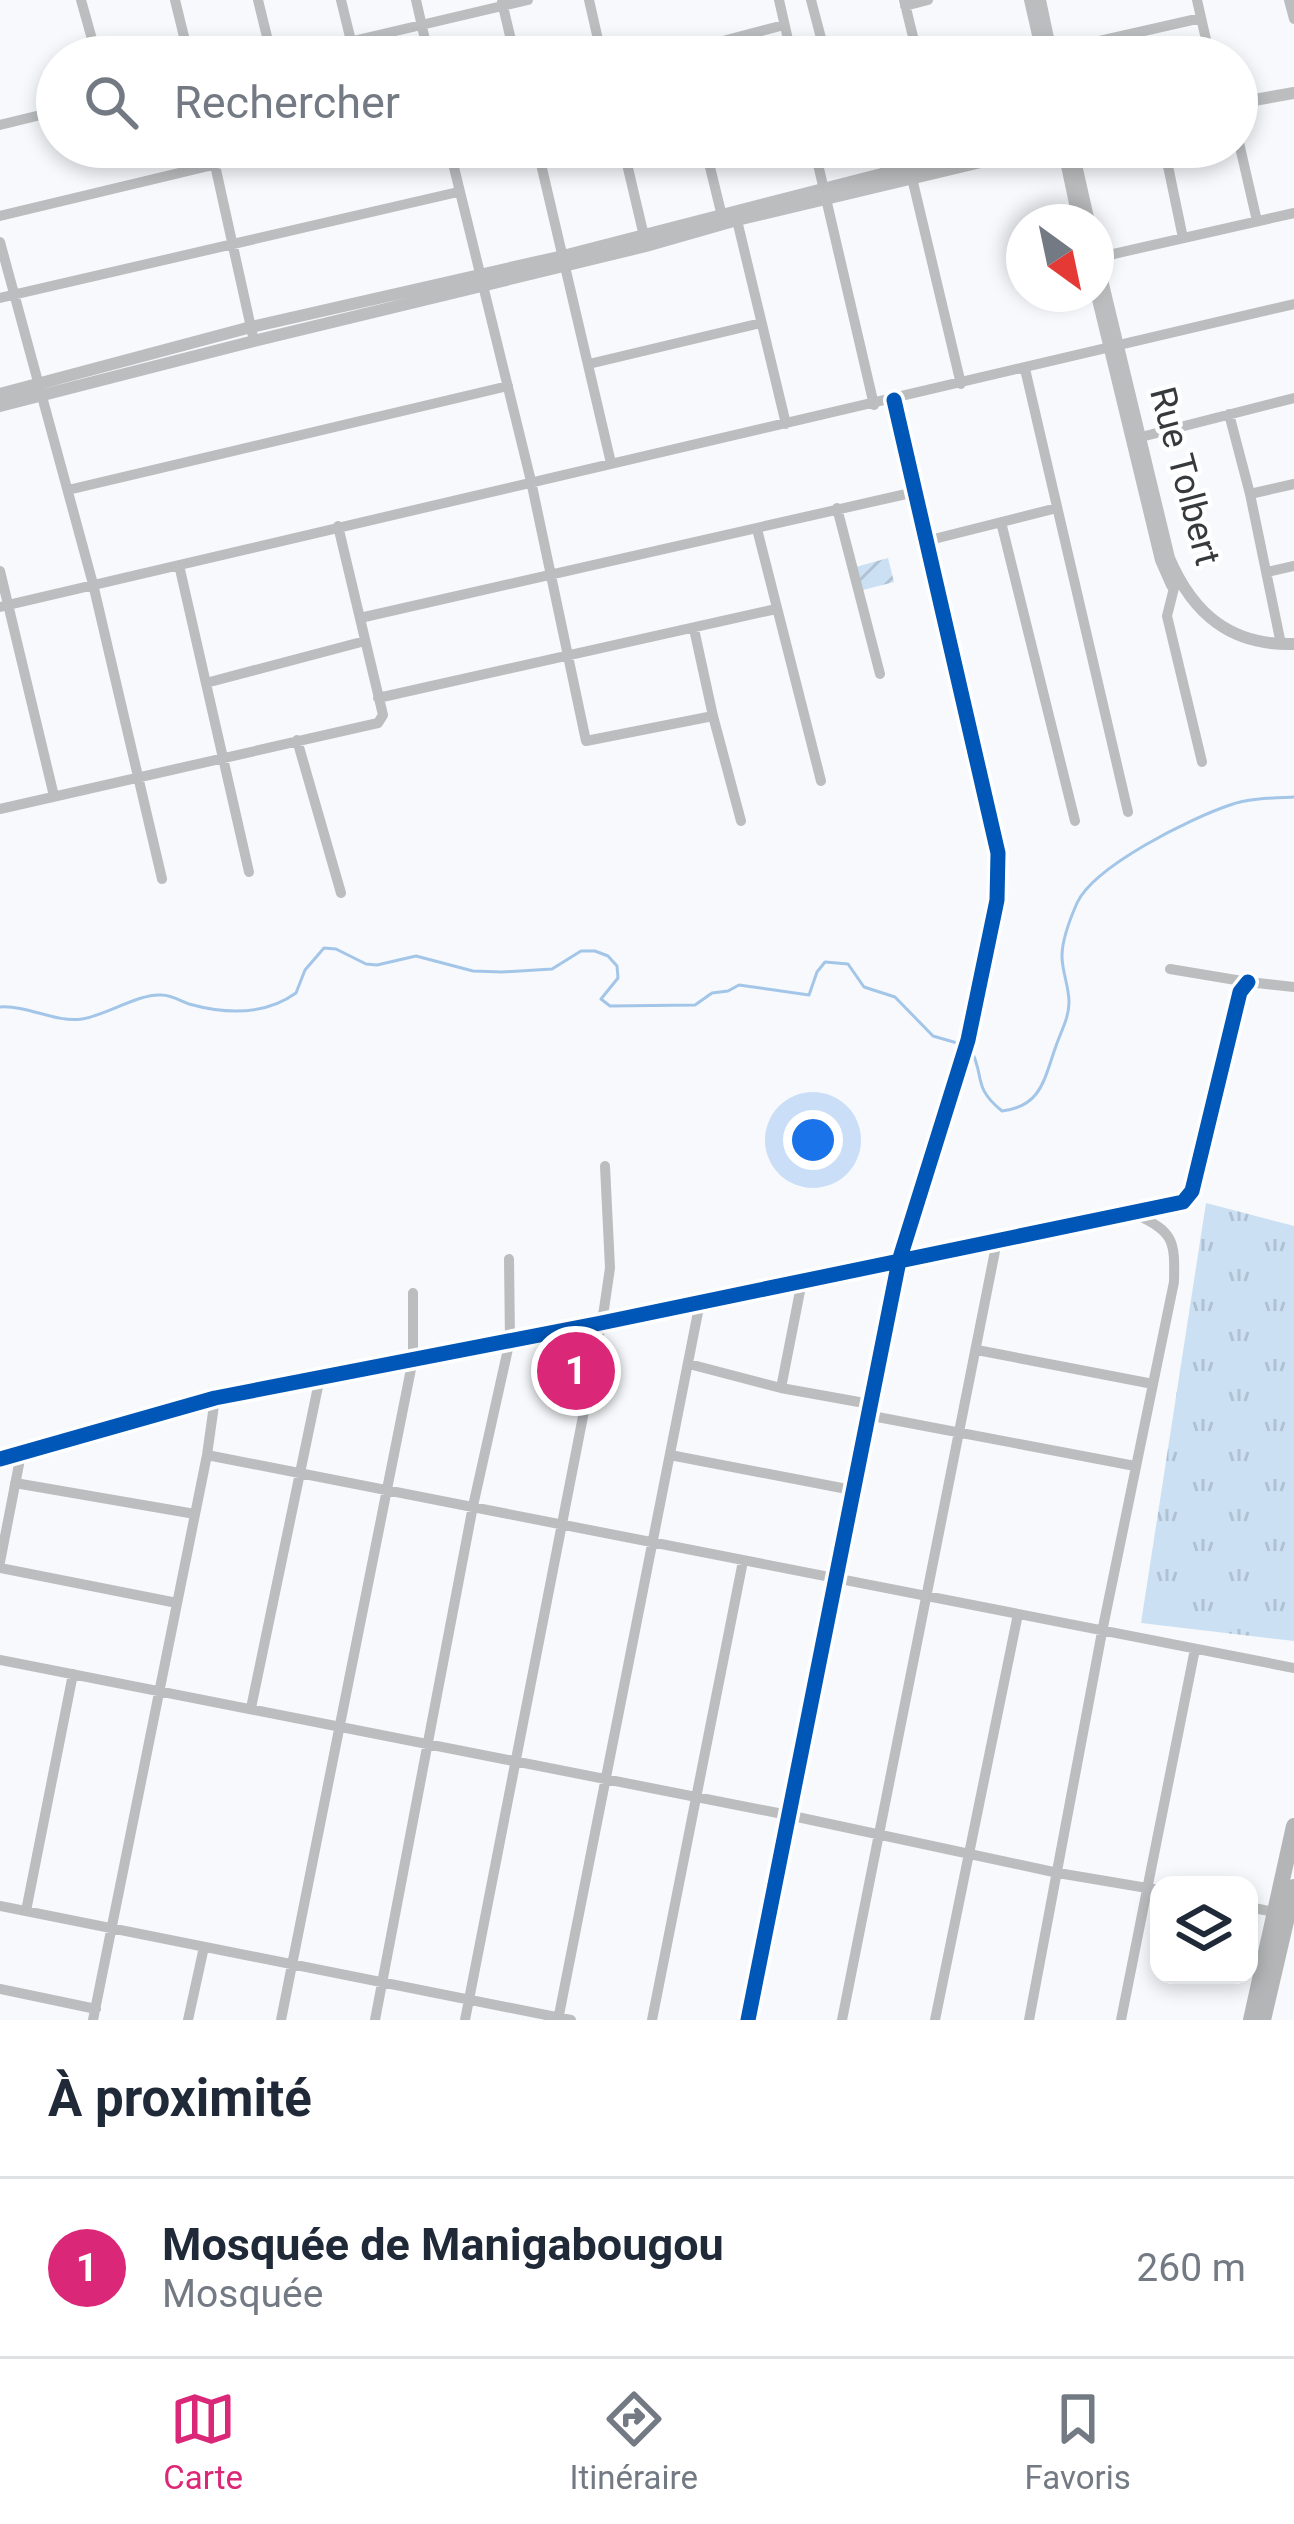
<!DOCTYPE html>
<html lang="fr">
<meta charset="utf-8">
<style>
body{margin:0;font-family:Roboto,sans-serif;background:#f2f2f3;color:#1f2937}
.controls{position:absolute;right:36px;bottom:36px;display:grid;overflow:hidden;border-radius:24px;box-shadow:0 6px 18px #0003}
.controls button{width:108px;height:108px;display:grid;place-items:center;padding:0;border:0;border-bottom:3px solid #e0e1e3;background:#fff;color:#1f2937;font:60px sans-serif}
.compass{position:absolute;left:1006px;top:204px;width:108px;height:108px;border-radius:50%;background:#fff;box-shadow:0 6px 18px #0003;rotate:147deg}
.you{position:absolute;left:813px;top:1140px;width:42px;height:42px;margin:-30px;border:9px solid #fff;border-radius:50%;background:#1a73e8;box-shadow:0 0 0 18px #1a73e833}
.badge{display:grid;place-items:center;width:78px;height:78px;border-radius:50%;background:#db2777;color:#fff;font-size:39px;font-weight:700}
.pin{position:absolute;translate:-50% -50%;border:6px solid #fff;box-shadow:0 3px 12px #0006}
.list{margin:0;padding:0;list-style:none}
h2{display:flex;justify-content:space-between;align-items:center;height:156px;margin:0;padding:0 48px;font-size:51px}
h2 small{font-size:39px;font-weight:400;color:#747a83}
.list li{display:grid;grid-template-columns:78px 1fr auto;gap:36px;align-items:center;box-sizing:border-box;height:180px;padding:0 48px;border-top:3px solid #e0e1e3}
.list b{display:block;font-size:45px;white-space:nowrap}
.list p{margin:0;font-size:39px;white-space:nowrap;color:#747a83}
.list em{font-size:39px;font-style:normal;color:#747a83}
.icon{flex:none;width:66px;height:66px;fill:none;stroke:currentColor;stroke-width:2;stroke-linecap:round;stroke-linejoin:round}
.map{position:relative;flex:none;width:1294px;height:2020px;overflow:hidden}
.search{position:absolute;background:#fff;box-shadow:0 6px 18px #0003;left:36px;right:36px;top:36px;height:132px;display:flex;align-items:center;gap:30px;box-sizing:border-box;padding:0 42px;border-radius:66px;color:#747a83;font-size:45px}
.sheet{height:336px;background:#fff}
nav{display:flex;justify-content:space-around;align-items:center;box-sizing:border-box;height:168px;border-top:3px solid #e0e1e3;background:#fff;font-size:33px;color:#747a83}
nav a{display:grid;justify-items:center;gap:6px}
nav .on{color:#db2777}
.map>svg:first-child{display:block}
</style>
<div class="map">
<svg width="1294" height="2020" viewBox="0 0 1294 2020">
<defs>
<pattern id="grass-tufts" width="24" height="20" patternUnits="userSpaceOnUse" patternTransform="scale(3)"><rect width="24" height="20" fill="#cce0f4"/><path d="M3 7l-1-3M5 7V3M7 7l1-3M15 17l-1-3M17 17v-4M19 17l1-3" fill="none" stroke="#b0c1d2"/></pattern>
<pattern id="garden-furrows" width="10" height="10" patternUnits="userSpaceOnUse" patternTransform="scale(3)"><rect width="10" height="10" fill="#cce0f4"/><path d="M-1 1l2-2M0 10L10 0M9 11l2-2" fill="none" stroke="#b0c1d2"/></pattern>
</defs>
<rect width="100%" height="100%" fill="#f7f9fc"/>
<path fill="url(#grass-tufts)" d="M1206,1203L1294,1226V1641L1141,1623Z"/>
<path fill="url(#garden-furrows)" d="M888,558L894,582L863,590L856,567Z"/>
<g fill="none" stroke-linecap="round" stroke-linejoin="round">
<path stroke="#a3c6e8" stroke-width="3" d="M0,1007C28,1005 55,1023 82,1019C107,1015 139,993 162,995C171,995 181,1001 189,1004C225,1014 264,1016 296,993L305,970L324,948L336,949L366,964L377,965L416,956L473,971L502,972L552,969L581,951H595L608,956L617,966L618,978L601,999L610,1006L695,1005L712,993L728,991L739,985L809,995L817,972L825,962L848,964L864,987L895,997L933,1036L964,1045
M971,1050C985,1076 972,1087 1002,1111C1042,1106 1044,1079 1056,1046C1061,1031 1069,1018 1069,1002C1069,986 1062,972 1062,956C1062,939 1070,919 1077,903C1094,866 1191,818 1230,805C1249,798 1274,798 1294,797"/>
<path stroke="#bbbdbe" stroke-width="10" d="M81,0L97,57
M175,0L189,57
M258,0L272,57
M341,0L351,41
M416,0L429,57
M589,0L602,57
M779,0L792,57
M811,0L826,57
M904,0L918,57
M1197,0L1210,57
M1289,0L1294,19
M502,2L515,57
M905,6L928,0
M1051,52L1201,18
M285,57L528,0
M662,57L784,25
M0,125L57,111
M1237,134L1257,221
M211,147L254,341
M449,147L531,481L586,741L713,716
M537,147L611,463
M623,147L644,236
M705,147L723,220
M814,147L874,405
M1164,147L1183,238
M912,178L961,384
M735,212L786,424
M0,216L288,147
M0,242L93,584L162,879
M1096,258L1294,213
M0,298L458,192
M589,364L761,323
M1025,369L1128,812
M1229,414L1250,494L1281,644
M1141,437L1294,398
M68,490L508,386
M1250,494L1294,484
M837,508L880,674
M1001,522L1075,821
M757,529L821,781
M926,541L1057,508
M179,565L249,872
M0,571L54,796
M1267,572L1294,566
M1174,588L1167,616L1202,762
M0,607C431,504 863,408 1294,304
M360,618L915,492
M694,629L713,716L741,821
M206,683L365,641
M378,698L776,609
M297,740L341,893
M0,809L378,723L383,715L338,526
M1170,969L1248,982L1294,987
M977,1350L1153,1384
M689,1364L781,1388L870,1404
M781,1388L802,1281
M867,1415L1135,1466
M207,1455L1294,1668
M670,1455L852,1490
M0,1459L215,1398L601,1323L1183,1202L1192,1191L1240,992L1248,982
M15,1483L195,1514
M0,1562L21,1454
M0,1568L177,1603
M0,1660L788,1815L1058,1873L1159,1890
M251,1708L320,1377
M0,1906L571,2020
M1249,1907L1279,1913
M26,1911L73,1674
M0,1989L96,2009
M93,2020L207,1455L215,1398
M188,2020L204,1947
M281,2020L413,1359V1293
M375,2020L473,1506L510,1340L509,1259
M465,2020L604,1309L610,1268L605,1166
M558,2020L700,1302
M652,2020L743,1561
M748,2020L899,1261L968,1040L997,900L998,853L894,400
M842,2020L997,1241
M935,2020L1018,1614
M1029,2020L1102,1632L1174,1282C1175,1240 1174,1232 1135,1214
M1121,2020L1195,1649"/>
<path stroke="#bbbdbe" stroke-width="12" d="M1030,0L1043,57
M1040,0L1052,57
M1237,103L1294,93
M1063,147L1079,222
M1072,147L1089,222
M1096,255L1169,558C1193,614 1231,646 1294,644
M1096,291L1161,560L1172,585
M0,394L251,327L563,256L909,167L997,147
M0,406L254,341L646,246L737,220L1043,147"/>
<path stroke="#b4b5b6" stroke-width="16" d="M1251,2020L1294,1826
M1263,2020L1294,1887"/>
<g stroke="#fff" stroke-width="22">
<path id="cycleway" d="M0,1459L215,1398L601,1323L1183,1202L1192,1191L1240,992L1248,982
M748,2020L899,1261L968,1040L997,900L998,853L894,400"/>
</g>
<use href="#cycleway" stroke="#0057b8" stroke-width="15"/>
</g>
<g text-anchor="middle" dominant-baseline="central" stroke-width="9" stroke-linejoin="round" paint-order="stroke">
<g font-size="36" fill="#373a3d" stroke="#fff">
<text transform="translate(1185 476) rotate(75)">Rue Tolbert</text>
</g>
</g>
</svg>
<div class="controls">
<button><svg class="icon" aria-label="layers" viewBox="0 0 24 24"><path d="M12 4l9 5-9 5-9-5zM3 14l9 5 9-5"/></svg></button>
</div>
<svg class="compass" viewBox="-18 -18 36 36"><path d="M0-13l5 13h-10z" fill="#e53935"/><path d="M0 13l5-13h-10z" fill="#747a83"/></svg>
<div class="you"></div>
<div class="pin badge" style="left:576px;top:1371px">1</div>
<div class="search"><svg class="icon" aria-label="search" viewBox="0 0 24 24"><circle cx="10" cy="10" r="6"/><path d="M15 15l6 6"/></svg>Rechercher</div>
</div>
<section class="sheet">
<h2>À proximité<small></small></h2>
<ul class="list">
<li><span class="badge">1</span><div><b>Mosquée de Manigabougou</b><p>Mosquée</p></div><em>260 m</em></li>
</ul>
</section>
<nav>
<a class="on"><svg class="icon" aria-label="map" viewBox="0 0 24 24"><path d="M3 6l6-2 6 2 6-2v14l-6 2-6-2-6 2zM9 4v14M15 6v14"/></svg>Carte</a>
<a><svg class="icon" aria-label="directions" viewBox="0 0 24 24"><path d="M12 3l9 9-9 9-9-9zM9 14v-3h6M13 9l2 2-2 2"/></svg>Itinéraire</a>
<a><svg class="icon" aria-label="saved" viewBox="0 0 24 24"><path d="M7 4h10v16l-5-4-5 4z"/></svg>Favoris</a>
</nav>
